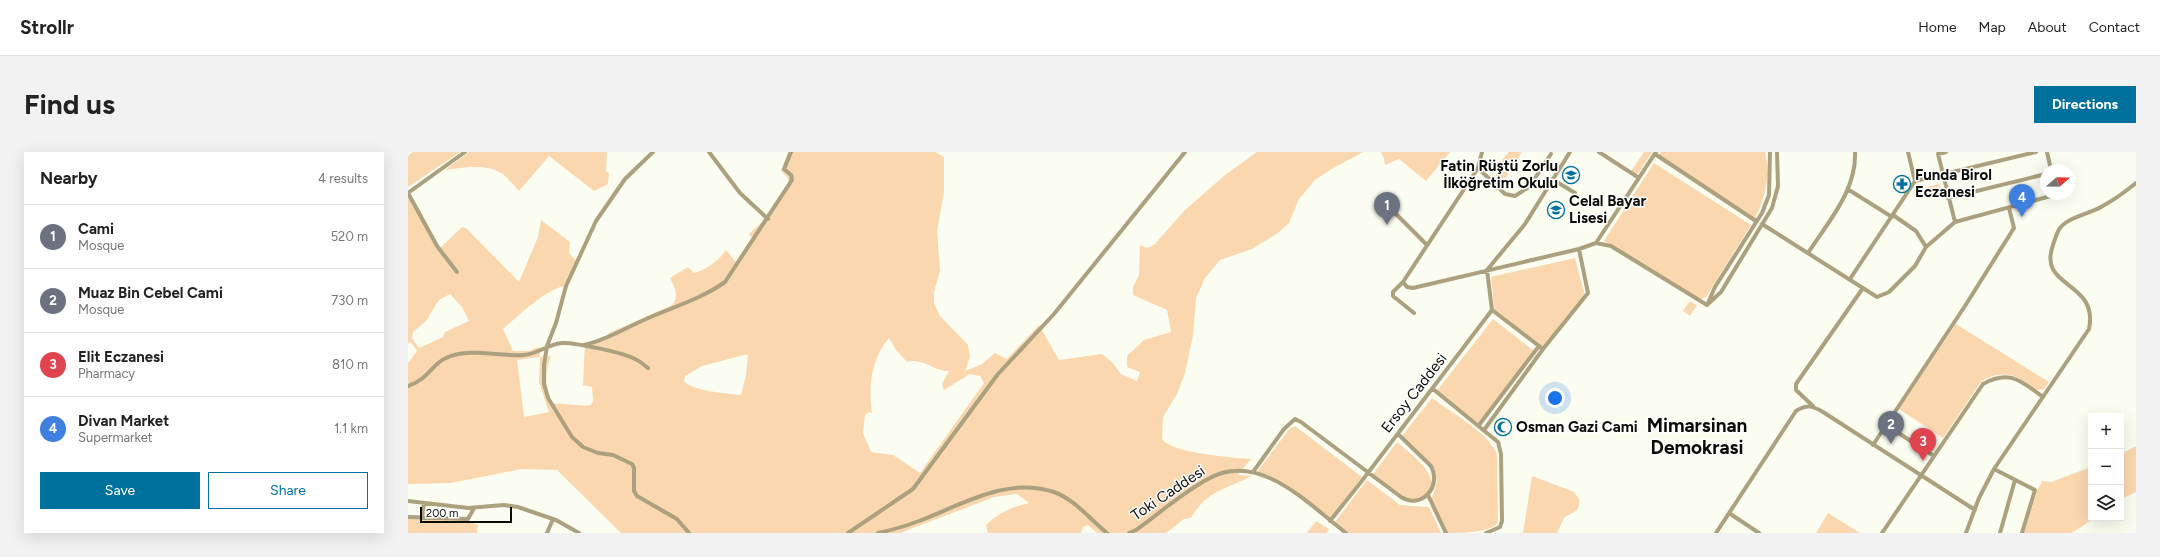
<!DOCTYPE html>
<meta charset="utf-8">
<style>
body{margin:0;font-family:Figtree,sans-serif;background:#f2f2f2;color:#222}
.controls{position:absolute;right:12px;bottom:12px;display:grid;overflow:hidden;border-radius:0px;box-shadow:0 4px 16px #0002}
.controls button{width:36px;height:36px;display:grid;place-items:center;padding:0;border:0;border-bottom:1px solid #e0e0e0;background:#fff;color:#222;font:20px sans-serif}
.compass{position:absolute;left:1632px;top:12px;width:36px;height:36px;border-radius:50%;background:#fff;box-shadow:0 4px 16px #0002;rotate:70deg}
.scale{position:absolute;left:12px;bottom:10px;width:92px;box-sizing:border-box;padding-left:4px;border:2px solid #0b0c08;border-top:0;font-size:11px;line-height:14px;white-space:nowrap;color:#0b0c08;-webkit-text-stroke:3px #fff;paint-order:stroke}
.you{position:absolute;left:1147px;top:246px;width:14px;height:14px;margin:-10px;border:3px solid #fff;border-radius:50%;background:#1a73e8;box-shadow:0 0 0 6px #1a73e833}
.badge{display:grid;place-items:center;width:26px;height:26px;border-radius:50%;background:#00719c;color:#fff;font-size:13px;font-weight:700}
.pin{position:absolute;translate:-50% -33px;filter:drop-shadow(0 1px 2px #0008)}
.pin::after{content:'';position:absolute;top:21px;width:14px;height:12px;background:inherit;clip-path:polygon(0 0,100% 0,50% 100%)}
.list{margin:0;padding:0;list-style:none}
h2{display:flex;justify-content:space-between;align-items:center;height:52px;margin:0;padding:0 16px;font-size:17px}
h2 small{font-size:13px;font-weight:400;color:#767676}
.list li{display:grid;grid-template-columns:26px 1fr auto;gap:12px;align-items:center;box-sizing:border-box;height:64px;padding:0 16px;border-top:1px solid #e0e0e0}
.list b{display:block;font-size:15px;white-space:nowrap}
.list p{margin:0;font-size:13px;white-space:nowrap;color:#767676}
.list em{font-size:13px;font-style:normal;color:#767676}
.actions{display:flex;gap:8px;padding:12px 16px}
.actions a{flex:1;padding:9px 0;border:1px solid #00719c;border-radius:0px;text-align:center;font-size:14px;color:#00719c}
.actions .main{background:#00719c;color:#fff}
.icon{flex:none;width:22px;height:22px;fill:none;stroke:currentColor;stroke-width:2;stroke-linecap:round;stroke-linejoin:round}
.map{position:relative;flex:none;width:1728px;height:381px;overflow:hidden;border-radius:0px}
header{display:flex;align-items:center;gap:24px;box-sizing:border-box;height:56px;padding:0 20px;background:#fff;border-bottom:1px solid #e0e0e0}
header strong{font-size:19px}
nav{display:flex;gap:22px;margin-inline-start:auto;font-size:14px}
.intro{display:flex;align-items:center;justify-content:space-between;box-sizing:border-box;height:96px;padding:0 24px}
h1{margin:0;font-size:28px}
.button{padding:10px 18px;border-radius:0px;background:#00719c;color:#fff;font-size:14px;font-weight:700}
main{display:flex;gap:24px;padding:0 24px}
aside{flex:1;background:#fff;border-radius:0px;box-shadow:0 4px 16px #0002}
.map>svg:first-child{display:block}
</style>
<header>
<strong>Strollr</strong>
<nav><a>Home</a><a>Map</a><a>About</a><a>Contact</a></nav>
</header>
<div class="intro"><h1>Find us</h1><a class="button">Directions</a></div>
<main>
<aside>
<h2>Nearby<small>4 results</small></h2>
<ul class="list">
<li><span class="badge" style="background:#6b7280">1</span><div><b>Cami</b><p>Mosque</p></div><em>520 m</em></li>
<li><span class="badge" style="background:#6b7280">2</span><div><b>Muaz Bin Cebel Cami</b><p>Mosque</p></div><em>730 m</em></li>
<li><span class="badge" style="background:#e0444e">3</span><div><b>Elit Eczanesi</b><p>Pharmacy</p></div><em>810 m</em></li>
<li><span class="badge" style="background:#3f7fe0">4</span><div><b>Divan Market</b><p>Supermarket</p></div><em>1.1 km</em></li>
</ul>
<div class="actions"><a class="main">Save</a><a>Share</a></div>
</aside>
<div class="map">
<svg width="1728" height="381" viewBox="0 0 1728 381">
<rect width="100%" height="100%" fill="#fafdf0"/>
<path fill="#fbd7b0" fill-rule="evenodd" d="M5,0H52L0,35V4Z
M61,0H199L198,19L201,21L200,32L186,39L141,4L111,39C106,34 100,25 93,21C77,11 54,16 37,18Z
M380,0H527L536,5V40L529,79L532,119L526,140V151L532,164L560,193L562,205L557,219L574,212L587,201L599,207L631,173L651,208L694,202L704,210L713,222L729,229L732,220L719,215V204L736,188L763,180L759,158L725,143V135L731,123L732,93L739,96L746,93L776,59L817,23L849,0H955L922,18L907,28L891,47L881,71L870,81L844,97L812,108L797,126L788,146L785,183L777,221L769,242L755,265L754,287C763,301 827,306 843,307L830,323L844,324C818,337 798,339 783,366L776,367L758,381H689L680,373L675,375L673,381H580L578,373C590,361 604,355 621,351L609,342L586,345L492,381H213L149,318L114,317L43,331L0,332V211L9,199L3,190L0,191V46L11,57L32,96L54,75L58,76L111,130L130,85L133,68L162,90L161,101L170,111L159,134C141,134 109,165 95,177L105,199H121L131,195L132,205L143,204C136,221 137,236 145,252C154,251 178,255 183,253L185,249L184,235L175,233L177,191L199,185L201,181L263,154C272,145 267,136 262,126L280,115L286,121C300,117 309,110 318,98L328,110L344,86L341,82L354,70L380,31V26L373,19ZM42,142L54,155L61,169L37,180L35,185L11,196L4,186L5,180L18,169L31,148ZM481,186L488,198L499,210C514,205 525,219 541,219L534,232L536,238L562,222L572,224L576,231L512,321L485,303L463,300L455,281L457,263L461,260L464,261C460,236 463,206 481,186ZM340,202L338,223L333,243C321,242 284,239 276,229L277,224L294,214ZM132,205L131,230L141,260L116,265L109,208Z
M973,0H1042L1018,29L991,7L977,13L976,6Z
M1101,0H1114L1089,39L1085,36C1088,23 1090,10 1101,0Z
M1236,0H1244L1228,25L1222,21Z
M1253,0H1357C1363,24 1357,45 1347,67L1249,6Z
M1246,11L1343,73L1298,145L1289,149L1196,89Z
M1531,32L1533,40L1520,43L1519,35Z
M1167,106L1177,144L1135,197L1087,162L1083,125Z
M1282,149L1289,153L1282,164L1275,159Z
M1085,167L1126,199L1070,272L1028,240Z
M1548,172L1641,230L1636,237L1630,238C1622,235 1616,229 1608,225C1597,220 1581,223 1572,231L1535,286L1491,257Z
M1024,246C1042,260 1081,281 1089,302L1090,370C1084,381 1052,381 1038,381L1023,349L1029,329L1025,316L993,285Z
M887,274L954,325L921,368L879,336L849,320L882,276Z
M989,290C999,299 1040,328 1017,343C1012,346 1005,348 1000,350L963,325Z
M1728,294V340L1713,347V302Z
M1683,315L1682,369L1664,381H1616L1629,339L1634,329L1643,330Z
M1124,324L1166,340L1171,347C1173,361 1163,360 1156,366L1149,381H1115Z
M959,328L992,353L1021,355L1033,381H938L927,370Z
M1420,361L1452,381H1408Z
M0,367L59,368L70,373L69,381H0Z
M908,369L921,377L919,381H899Z"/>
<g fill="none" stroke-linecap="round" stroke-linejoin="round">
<path stroke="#aca17f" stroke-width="4" d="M245,0L217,27L188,69L158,134L148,171L139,194L136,213V232L140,246L164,285L175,295L190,301L205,303L224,312L226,316V339L229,344L269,367L281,381
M301,0L332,41L360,67
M1191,0L1231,26
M1538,0L1530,2L1547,70
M1639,0L1643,18
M1247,2L1348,69
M1070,16L1097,42L1107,44L1121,35L1143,2
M1144,27L1167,41
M1507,29L1628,0
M1441,38L1484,65
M0,41L29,94L49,120
M0,41L57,0
M1540,46L1638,22
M979,53L1019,93
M1485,63L1508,79L1518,95
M1354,72L1469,145L1481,140L1507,114L1518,95L1547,70L1650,42
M1188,91L1248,0
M1400,101C1420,70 1449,38 1447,0
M1442,127L1507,29L1500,0
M995,130L999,135L1005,136L1171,97L1188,91L1203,94L1299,153
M1300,151L1307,135L1354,61L1361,43L1362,0
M1299,153L1313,140L1364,56L1370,34L1369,0
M1084,158L1135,197L1180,141L1171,97
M1006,161L985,144V140L995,130L1070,16L1074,0
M176,193C199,188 217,176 238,167C265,155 293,147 317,130L384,28L383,23L376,17L383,0
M0,234C21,227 24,212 38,206C62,195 91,205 116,203C130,202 140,192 154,191C165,190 217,201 227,207C232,209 236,213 240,216
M1025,237L1090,290L1093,302L1094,369L1092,375L1078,381
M1405,254L1388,238V232L1455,136
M1071,273L1131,194
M1478,273L1526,304
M1076,278L1135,197
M1465,293L1557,154L1606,76L1601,56
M1586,317L1627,338L1614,381
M845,320L876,277L887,267L893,270L993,345C1014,358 1034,334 1023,314L990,282
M1020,343L1038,381
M0,349L60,356L96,353L110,355L148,368L171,381
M1321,361L1351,381
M0,365L60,367L66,356
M14,366L16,351
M922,369L953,330L1084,158L1079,118L1117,72L1162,0
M139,381L145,367
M440,381L505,337L590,222L646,162L777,0
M470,381C484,378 498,374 511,369C553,353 600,324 646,340C666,347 683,368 699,381
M721,381L728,378C752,361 774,341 800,327C851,298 900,352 938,381
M1308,381L1388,259C1399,252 1405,254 1415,260L1567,358
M1474,381L1575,232C1601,217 1613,229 1635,245
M1558,381L1571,346L1586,317L1681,177C1691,128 1629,137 1645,93C1647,87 1649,80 1652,76C1661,65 1681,62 1693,55C1706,48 1717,40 1728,31
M1592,381L1607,328"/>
</g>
<defs>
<g id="school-ring" transform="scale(0.9)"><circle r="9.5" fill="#fff" stroke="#00719c" stroke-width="1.5"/><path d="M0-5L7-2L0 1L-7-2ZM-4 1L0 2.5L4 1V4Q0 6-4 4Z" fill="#00719c"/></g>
<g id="pharmacy-ring" transform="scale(0.9)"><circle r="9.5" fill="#fff" stroke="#00719c" stroke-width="1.5"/><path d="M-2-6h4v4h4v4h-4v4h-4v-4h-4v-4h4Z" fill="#00719c"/></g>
<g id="mosque-ring" transform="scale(0.9)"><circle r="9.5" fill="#fff" stroke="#00719c" stroke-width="1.5"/><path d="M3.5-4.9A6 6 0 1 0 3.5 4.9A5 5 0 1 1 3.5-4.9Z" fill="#00719c"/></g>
</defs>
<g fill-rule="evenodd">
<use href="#school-ring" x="1163" y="23"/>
<use href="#pharmacy-ring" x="1494" y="32"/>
<use href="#school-ring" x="1148" y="58"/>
<use href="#mosque-ring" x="1095" y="275"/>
</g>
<g text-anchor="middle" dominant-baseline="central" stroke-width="3" stroke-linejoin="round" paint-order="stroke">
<g font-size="15" font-weight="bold" fill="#0b0c08" stroke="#fff" text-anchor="start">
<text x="1150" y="14" text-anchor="end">Fatin Rüştü Zorlu<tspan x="1150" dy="17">İlköğretim Okulu</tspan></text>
<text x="1507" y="23">Funda Birol<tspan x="1507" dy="17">Eczanesi</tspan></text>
<text x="1161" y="49">Celal Bayar<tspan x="1161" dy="17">Lisesi</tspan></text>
<text x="1108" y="275">Osman Gazi Cami</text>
</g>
<g font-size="15" fill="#0b0c08" stroke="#fff">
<text transform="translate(1006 241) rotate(-52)">Ersoy Caddesi</text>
<text transform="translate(760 341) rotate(-34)">Toki Caddesi</text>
</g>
<g font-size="19" font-weight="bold" fill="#0b0c08" stroke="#fff">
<text x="1289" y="273">Mimarsinan<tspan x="1289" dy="22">Demokrasi</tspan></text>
</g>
</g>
</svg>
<div class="controls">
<button>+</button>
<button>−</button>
<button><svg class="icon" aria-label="layers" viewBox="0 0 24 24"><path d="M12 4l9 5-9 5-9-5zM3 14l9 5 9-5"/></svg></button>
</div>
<svg class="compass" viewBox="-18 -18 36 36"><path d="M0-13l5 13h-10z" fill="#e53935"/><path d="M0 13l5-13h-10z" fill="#767676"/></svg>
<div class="scale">200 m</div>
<div class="you"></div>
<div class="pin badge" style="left:979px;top:73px;background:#6b7280">1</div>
<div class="pin badge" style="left:1483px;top:292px;background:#6b7280">2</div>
<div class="pin badge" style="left:1515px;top:309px;background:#e0444e">3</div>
<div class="pin badge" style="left:1614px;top:65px;background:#3f7fe0">4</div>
</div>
</main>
